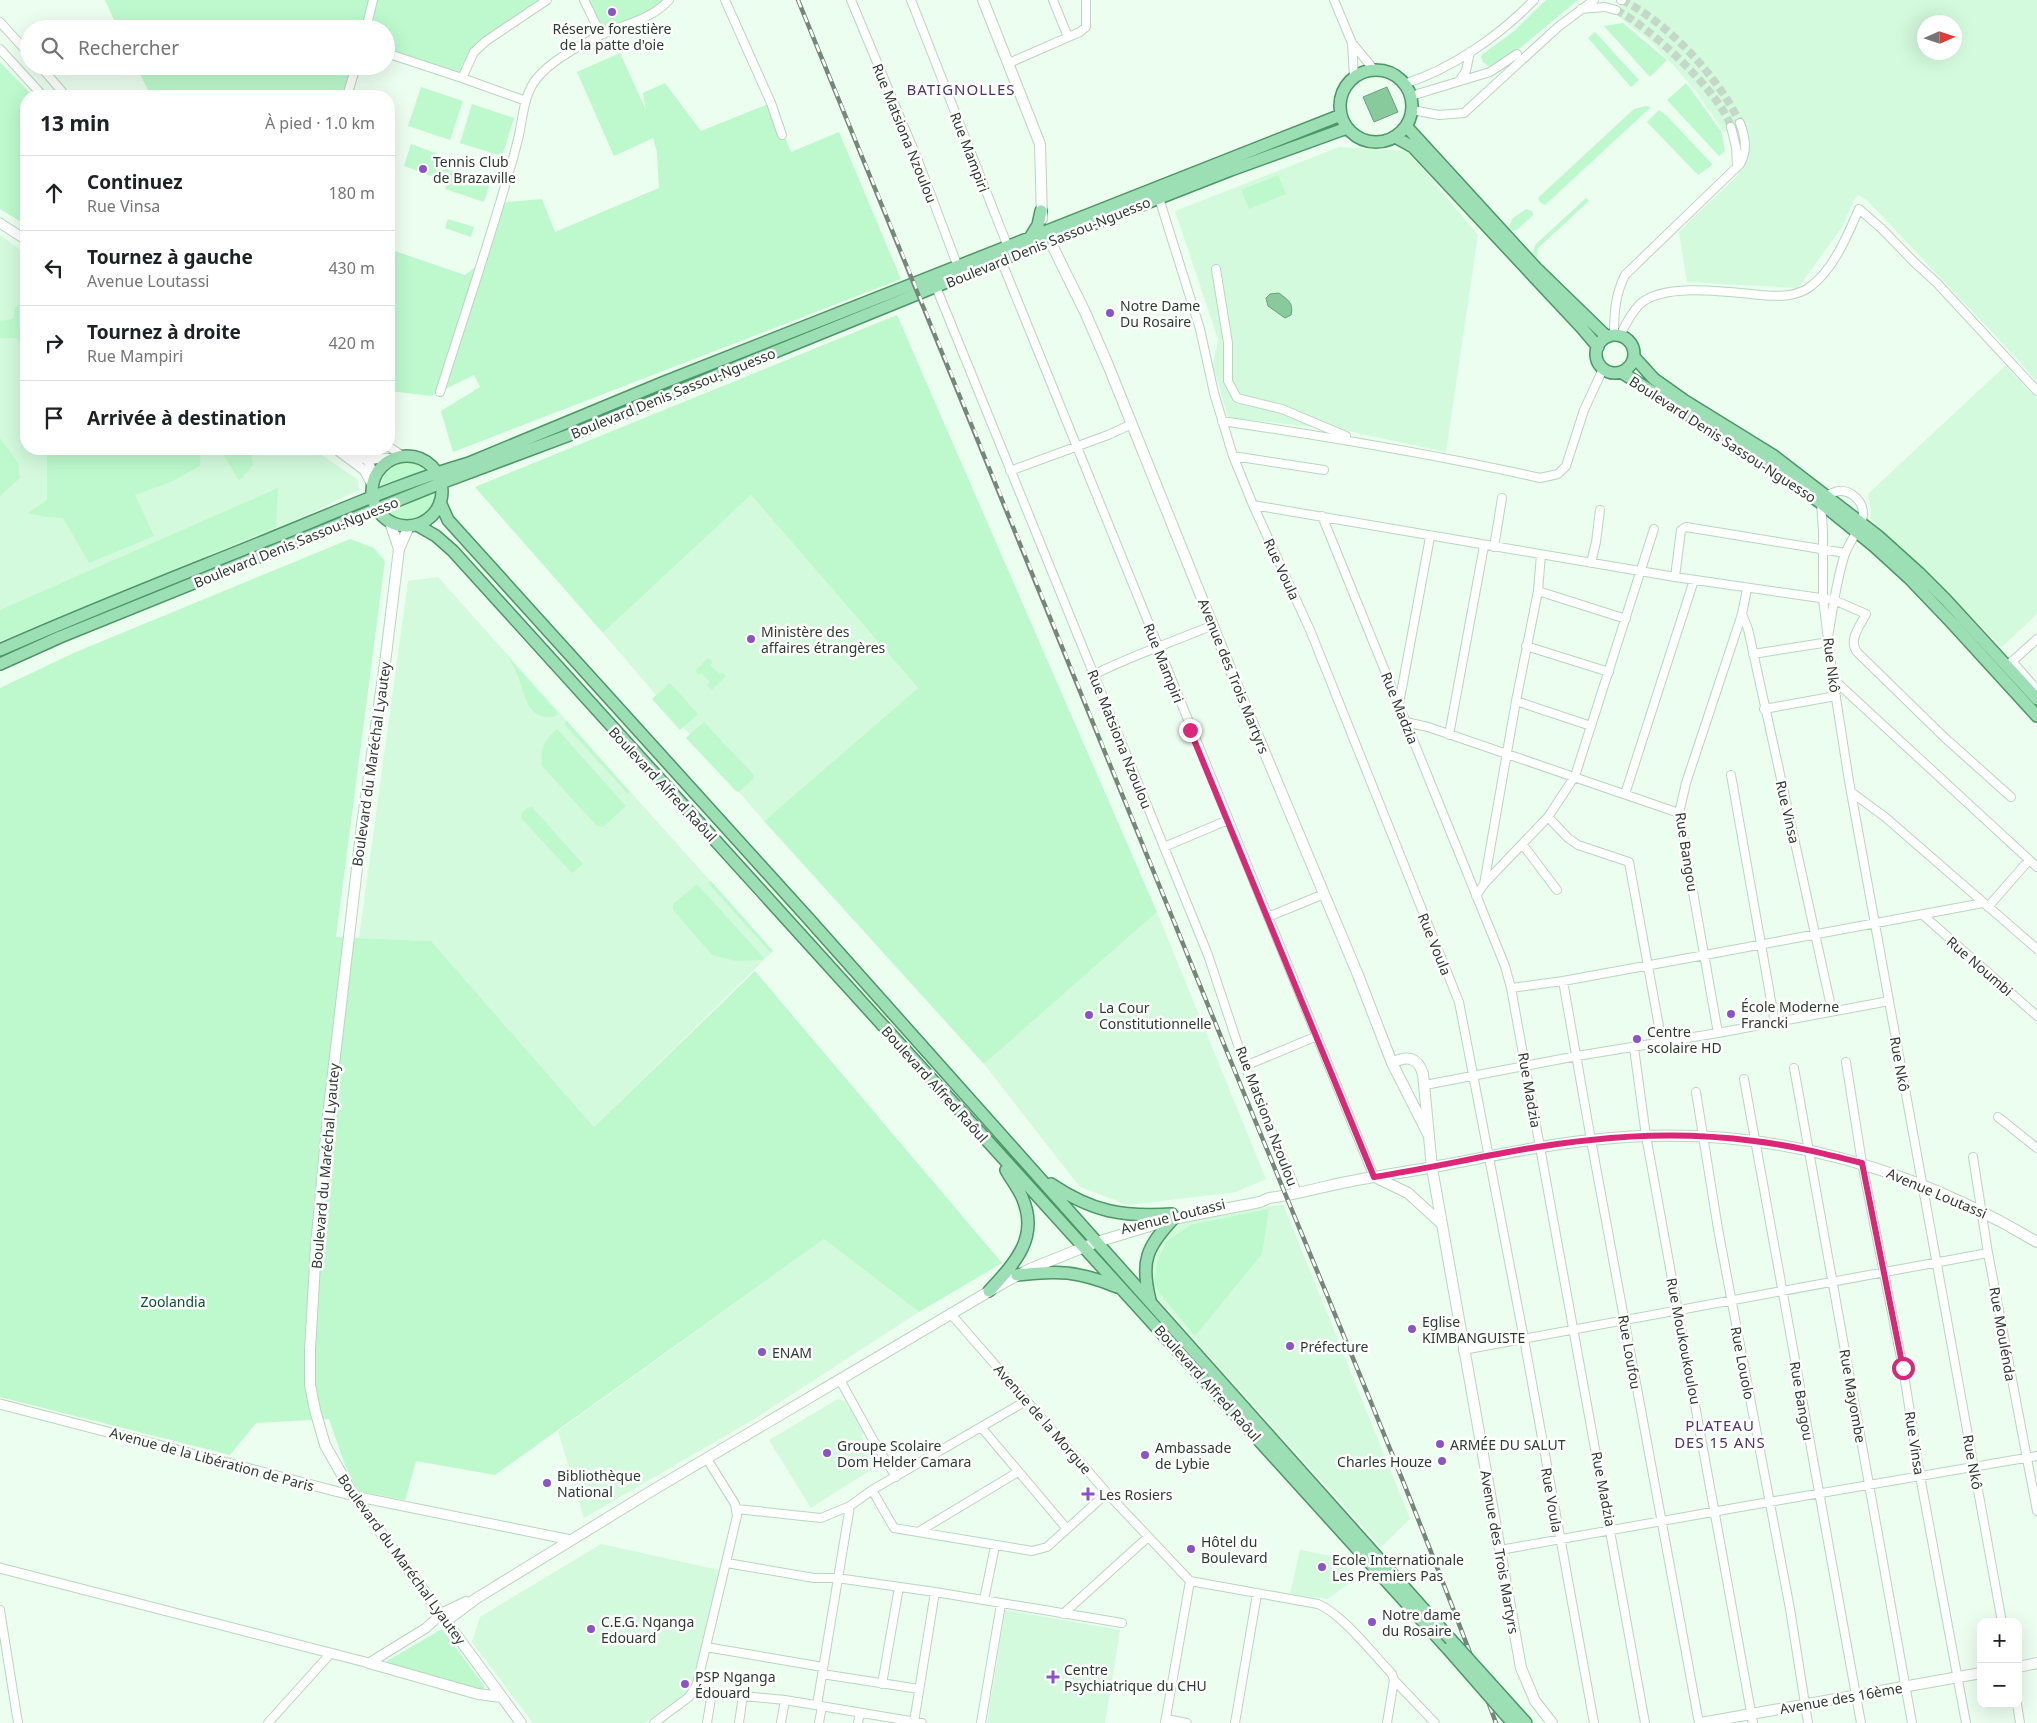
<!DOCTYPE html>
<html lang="fr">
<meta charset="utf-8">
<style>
body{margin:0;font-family:"Noto Sans",sans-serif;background:#f6f6f6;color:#202124}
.controls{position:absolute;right:15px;bottom:15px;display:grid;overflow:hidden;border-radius:10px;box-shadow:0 5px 20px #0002}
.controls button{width:45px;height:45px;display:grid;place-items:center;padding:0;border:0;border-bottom:1px solid #e0e0e0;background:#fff;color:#202124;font:25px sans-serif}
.compass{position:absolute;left:1917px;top:15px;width:45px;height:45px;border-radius:50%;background:#fff;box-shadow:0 5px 20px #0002;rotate:87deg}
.stop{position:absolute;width:15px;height:15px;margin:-11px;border:4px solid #db2777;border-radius:50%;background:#fff}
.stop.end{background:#db2777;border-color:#fff;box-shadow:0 1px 5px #0008}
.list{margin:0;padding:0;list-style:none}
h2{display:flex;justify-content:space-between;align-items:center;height:65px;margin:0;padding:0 20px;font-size:21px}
h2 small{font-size:16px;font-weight:400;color:#757577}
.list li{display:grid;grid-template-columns:32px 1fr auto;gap:15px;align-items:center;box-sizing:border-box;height:75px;padding:0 20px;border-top:1px solid #e0e0e0}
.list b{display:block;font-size:19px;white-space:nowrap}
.list p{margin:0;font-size:16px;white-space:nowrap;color:#757577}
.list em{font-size:16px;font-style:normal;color:#757577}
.icon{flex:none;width:28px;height:28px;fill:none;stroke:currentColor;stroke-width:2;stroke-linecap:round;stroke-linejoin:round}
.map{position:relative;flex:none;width:2037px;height:1723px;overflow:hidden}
.search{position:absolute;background:#fff;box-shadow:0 5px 20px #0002;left:20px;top:20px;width:375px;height:55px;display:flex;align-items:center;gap:12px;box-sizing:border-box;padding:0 18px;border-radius:28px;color:#757577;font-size:19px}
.panel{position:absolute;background:#fff;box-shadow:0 5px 20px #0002;left:20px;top:90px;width:375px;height:365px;border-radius:20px}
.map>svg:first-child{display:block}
</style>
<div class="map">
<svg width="2037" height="1723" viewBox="0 0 2037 1723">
<rect width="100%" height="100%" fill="#ebfeef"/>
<path fill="#d3fadd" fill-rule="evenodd" d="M1622,0H2037V383L2022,364L1900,235L1869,202L1859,195L1855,198L1842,227L1798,288L1687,282L1679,232L1736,177L1745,162L1748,153L1749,143L1747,129L1742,122L1724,132L1696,91L1668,59L1651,42L1614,13ZM1924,22H1954V52H1924Z
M1339,147L1407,151L1478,235L1446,452L1348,431L1228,417L1213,366L1218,339L1175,211Z
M0,235L26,254V449H313L358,480L359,490L279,528L0,642Z
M2005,366L2037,399V614L2002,647L1870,518L1871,510L1868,494Z
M751,495L918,688L764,821L603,633Z
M438,577L773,951L594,1127L431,941L359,938L408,581Z
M1157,912L1266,1179L1236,1192L1128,1205L1080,1187L984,1064Z
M1283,1204L1410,1519L1381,1547L1154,1294L1150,1269L1157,1245L1180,1223Z
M824,1239L919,1312L754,1419L584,1518L558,1431Z
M838,1399L845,1401L864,1433L861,1436L866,1444L869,1443L883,1462L811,1508L769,1440Z
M601,1544L719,1570L693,1682L685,1694L645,1723H533L472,1642L480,1617Z
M1300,1550L1336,1557L1358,1577L1328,1599L1290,1594Z
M1005,1610L1120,1630L1105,1723H987Z"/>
<path fill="#bdf9cd" d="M105,0H547L486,41L462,78L386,53V29H118Z
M584,0H669L663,7L601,35Z
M1546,0H1578L1502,63L1491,68L1483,62L1481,57L1483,54L1513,32Z
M1623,23L1667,60L1650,77L1604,26Z
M1595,32L1639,80L1631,87L1588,38Z
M620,53L646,110L643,93L665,83L701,131L771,103L791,152L839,132L901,279L453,452L441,411L480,387L474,375L431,396L389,391V249L465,275L480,263L498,203L542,199L555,232L659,188L657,152L653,138L614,156L577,72Z
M0,62L33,96H26V225L0,209Z
M136,66H356L347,96H151Z
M1686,83L1721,131L1725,151L1719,156L1667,100Z
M421,87L463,101L450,140L408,126Z
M472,104L514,118L502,156L460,143Z
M1646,106L1651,107L1545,205L1541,203L1538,199L1540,196L1634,109Z
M1659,110L1667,116L1712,164L1711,166L1698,175L1647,122Z
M411,144L454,160L446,181L404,166Z
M451,170L490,183L484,202L445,189Z
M1278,175L1286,194L1249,209L1241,190Z
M1586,198L1589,201L1538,248L1537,258L1533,254L1535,245Z
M1526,209L1532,211L1533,215L1518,229L1512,231L1509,226L1513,218Z
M448,219L474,227L471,237L445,228Z
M19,303V327L26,328V346H23L17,338H0V319L1,321L13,319L15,308Z
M897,315L1157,912L984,1064L764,821L918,688L751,495L603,633L475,487Z
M0,438L18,463L20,478L0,496Z
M79,449H213L201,451L200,466L171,482L135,495L154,536L89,563L63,518L47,517L28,513L47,500V451Z
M220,449H251L253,465L239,481Z
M408,462L421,464L428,470L380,489C382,474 392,463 408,462Z
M278,488L276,527L0,641V610Z
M437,491C440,515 405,531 390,512Z
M350,539L374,548L385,561L336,937L431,941L594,1127L755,971L1002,1263L919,1312L824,1239L495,1475L416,1461L405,1500L358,1491L345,1465L329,1419L256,1423L230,1455L0,1397V688L76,652Z
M508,657L558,713L554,717C526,720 525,694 517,674C515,668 511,663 508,657Z
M708,658L713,662L710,665L720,674L722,672L726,676L712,690L707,685L710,682L701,673L699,675L695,671Z
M670,683L698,714L680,730L652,699Z
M567,721L630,792L628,794L564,724Z
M704,722L754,775L753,779L739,792L736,791L686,738Z
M557,729L626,806L603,827L597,826L542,766C540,748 544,740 557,729Z
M532,807L583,864L572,873L521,818V814L527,808Z
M711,881L773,951L771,953L708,883Z
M697,884L764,958L762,960L736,961L712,955L673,910V904Z
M1269,1209L1262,1254L1195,1336L1160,1294L1154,1285L1157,1262L1166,1242L1190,1225Z
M442,1629L485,1687L482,1691L386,1665L387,1661Z"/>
<path fill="#88ca9b" stroke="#6d9f7b" d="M1387,87L1398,112L1374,122L1363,97Z
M1279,293C1288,300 1294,303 1291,315L1285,318L1268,306L1266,298L1270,294Z"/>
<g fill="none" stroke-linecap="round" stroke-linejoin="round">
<path stroke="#c5d7c9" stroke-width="8" stroke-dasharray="8 4" stroke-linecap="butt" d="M1622,0C1668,23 1718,76 1740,123
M1616,10C1649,26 1720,92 1731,127"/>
<g stroke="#b8d6bf" stroke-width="10">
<path id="minor" d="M584,0L601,35
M725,0L771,103L782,135
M851,0L917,158L958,267
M911,0L1008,247
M1053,0L1068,37
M1334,0L1352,43L1375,71
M1621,0H1622
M1581,9L1605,7L1616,10
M0,22L29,54
M366,29L373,0
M1352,43L1354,77
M0,49L43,96
M386,53L462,78
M1009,63L1080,32L1086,27V0
M40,66L66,96
M1459,81L1466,71L1470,52
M1404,84C1452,69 1499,36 1534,0
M347,96L356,66
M1411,96L1490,72L1517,54
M526,101L462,78L474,52L486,41L547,0
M1412,110L1439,115L1464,113L1558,27L1594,0
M1731,127L1736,147L1737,167
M1159,198L1200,329L1214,393L1233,456L1253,505L1310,630L1459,1002L1524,1339L1594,1723
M1001,260L1374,1177
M1216,269L1228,343V381L1237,398L1282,409L1346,436
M936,287L1208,955L1245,1066L1297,1193
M1614,336C1614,314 1615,295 1625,275L1740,164C1748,150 1745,137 1740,123
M1620,336C1625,325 1631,313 1640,304C1664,282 1729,292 1760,295C1777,296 1796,298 1811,286C1834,269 1848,234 1859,209L1882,229L1914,262L1937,283L2037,391
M440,392C463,319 488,246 509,172C513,160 516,147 519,135C523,116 524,94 537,78C552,60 582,44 603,34C626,24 652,19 669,0
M1222,421C1330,437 1434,454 1540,478L1558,474L1566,466L1584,410L1603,369
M389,447L403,456
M361,449L375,475
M1233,456L1324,470
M1010,471L1108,435L1132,424
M1253,505L1675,577L1834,600L1866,614C1860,626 1848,640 1857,652L1944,737L2011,797
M1322,516L1505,966L1511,988L1645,1723
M1494,547L1502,498
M1591,563L1596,542L1600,510
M1675,577L1681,530L1686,527L1845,553
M1538,591L1626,619
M1742,614L1748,629L1832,1011
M1828,637C1833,610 1836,580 1845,554C1849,543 1862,525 1863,516C1864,499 1847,486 1832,493C1827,495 1824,499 1821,503L1823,531V599L1833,679L1849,781L2002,1622
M1526,646L1609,672
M1753,654L1829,642
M2012,661L2037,690
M2007,666L2037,639
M1095,674C1133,655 1173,642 1213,625
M1833,679L2037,867
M1516,701L1591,726
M1399,704L1430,537
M1764,709L1836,696
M1406,722L1428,727L1679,813
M1449,735L1484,546
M1731,775L1775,1023
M1851,792L1885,817L2037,949
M1625,794L1694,580
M1548,817L1568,838L1578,845L1629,862L1662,1043
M1523,845L1557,890
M1164,847L1228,820
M1484,884L1516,701L1538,591L1541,555
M1476,896L1484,884L1548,817L1575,776L1654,529
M1988,907L2029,860
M1923,915L2037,1016
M1268,917L1324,894
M1563,981L1591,1140L1699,1723
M1511,988L1563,981L1705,955L1983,903
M1718,1033L1679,813L1686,783L1742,614L1747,589
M1634,1048L1646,1136L1753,1723
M1846,1062L1862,1163L1903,1368L1920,1476L1966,1723
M1245,1066L1317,1036
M1794,1068L1912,1723
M1744,1079L1861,1723
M1425,1085L1577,1056L1718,1033L1889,1001
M1696,1092L1718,1229L1790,1609L1808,1723
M1998,1117L2037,1148
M1973,1157L1988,1253L2037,1511
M950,1313L1107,1493L1190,1581L1318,1604C1342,1614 1373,1654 1392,1674L1394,1680L1387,1723
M1463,1350L1988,1253
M840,1380L872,1438L896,1477
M981,1427L1067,1529
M872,1490L894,1528L1032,1551L1047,1547L1107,1493
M737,1509L821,1518L850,1506L872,1490L1026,1401
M918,1532L1018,1472
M1500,1550L1746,1506L2037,1456
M727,1563L814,1578H837L935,1592L1122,1623
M984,1600L995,1546
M0,1610L18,1723
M1063,1614L1148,1537
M706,1647L823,1667
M822,1674L919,1689
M1394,1680L1435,1723
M882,1684L899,1587
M694,1691L785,1700L922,1723
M2017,1704L2020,1723
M817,1705L850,1506
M1166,1719L1187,1723
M914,1722L935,1592
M268,1723L331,1653
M654,1723L689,1697L697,1684L737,1516L735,1504L707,1459
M707,1723L712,1692
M739,1723L743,1695
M781,1723L785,1700
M819,1723L822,1706
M858,1723L860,1713
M981,1723L1001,1604
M1165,1723L1190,1581
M1235,1723L1257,1594"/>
</g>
<g stroke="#b8d6bf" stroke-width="11">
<path id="tertiary" d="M0,223L26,240
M336,449L364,470L372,485
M347,455L367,459L394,458
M0,1404L354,1496L571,1540
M0,1568L369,1663L426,1628L441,1614"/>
</g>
<g stroke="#b8d6bf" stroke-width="12">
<path id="secondary" d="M983,0L1040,144L1042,219
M1047,235L1085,312L1108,365L1244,703L1358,975L1392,1063L1429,1136
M390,522L399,549
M409,526L399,549L385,663L362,825L328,1116L316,1246L310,1350V1385L315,1410L325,1445L354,1496L521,1723
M1392,1063C1407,1055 1418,1057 1423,1074L1432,1168L1521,1668L1535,1701L1552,1723
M1375,1177L1408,1193L1441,1223
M441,1614L466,1602
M446,1621L477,1598L653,1490L1005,1282L1030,1269L1097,1242L1173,1219L1260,1202L1269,1198C1295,1195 1321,1187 1347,1182C1381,1175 1415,1171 1449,1164C1496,1155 1543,1145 1591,1140C1751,1122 1899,1160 2037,1242
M369,1663L478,1694L501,1697
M2018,1667L2037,1663
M1701,1723L1981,1673"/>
</g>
<g stroke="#4c9766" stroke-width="14">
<path id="primary" d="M1340 106a36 36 0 1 1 72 0a36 36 0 1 1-72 0Z
M1406,126L1536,268L1607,337
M1395,137L1413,147L1582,328L1598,347
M1030,238L1038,225L1041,211
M1596 354a19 19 0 1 1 38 0a19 19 0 1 1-38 0Z
M1634,357L1654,379L1685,401L1774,456L1878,536L1919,573L1946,600L2037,699
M1621,372L1771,467L1821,503L1874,546L1909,578L1953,624L2037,716
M372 491a35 35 0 1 1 70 0a35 35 0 1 1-70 0Z
M440,502L448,520L808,918L1444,1632
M417,525L436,536L453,551L1448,1649
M0,650C88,611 178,576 267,540C334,513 400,483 469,463L662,383L1341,115
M0,664L60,637L441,483L580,431L1001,260L1231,170L1347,128
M1051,1184C1093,1212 1122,1217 1172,1214
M1017,1275C1058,1270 1078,1271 1117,1287
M989,1291C1015,1263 1040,1237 1022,1197C1018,1188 1011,1179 1006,1170
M1150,1300C1140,1261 1147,1247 1173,1219
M1508,1703L1526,1723
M1503,1712L1513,1723"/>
</g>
<use href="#minor" stroke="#fff" stroke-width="8"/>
<use href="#tertiary" stroke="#fff" stroke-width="9"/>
<use href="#secondary" stroke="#fff" stroke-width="10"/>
<use href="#primary" stroke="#9ddfb4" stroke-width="11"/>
<g stroke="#77867a" stroke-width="4.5">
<path id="rail" d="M798,0C944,354 1088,709 1232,1064C1321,1283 1415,1501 1496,1723"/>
</g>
<use href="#rail" stroke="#fff" stroke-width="2.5" stroke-dasharray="8" stroke-linecap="butt"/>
<g stroke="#4c9766" stroke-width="14" stroke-linecap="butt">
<path id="primary-bridge" d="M1444,1632L1508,1703
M1448,1649L1503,1712"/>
</g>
<use href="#primary-bridge" stroke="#9ddfb4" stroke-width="11"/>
</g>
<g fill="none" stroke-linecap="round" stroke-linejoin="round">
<path stroke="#db2777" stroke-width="6" d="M1190,730L1374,1177C1446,1166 1518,1147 1591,1140C1644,1134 1701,1134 1754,1141C1790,1145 1826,1154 1862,1163L1903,1368"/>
</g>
<g fill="#8b53cb" stroke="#fff" stroke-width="2">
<circle cx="612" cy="12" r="5"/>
<circle cx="423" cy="169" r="5"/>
<circle cx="1110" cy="313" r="5"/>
<circle cx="751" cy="639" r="5"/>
<circle cx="1731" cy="1014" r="5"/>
<circle cx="1089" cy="1015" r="5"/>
<circle cx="1637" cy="1039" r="5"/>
<circle cx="1412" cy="1329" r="5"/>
<circle cx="1290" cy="1346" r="5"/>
<circle cx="762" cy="1352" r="5"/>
<circle cx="1440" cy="1444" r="5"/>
<circle cx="827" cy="1453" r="5"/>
<circle cx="1145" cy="1455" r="5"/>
<circle cx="1442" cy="1461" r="5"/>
<circle cx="547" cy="1483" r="5"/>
<path d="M1085.5 1486.5h5v5h5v5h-5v5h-5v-5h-5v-5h5z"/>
<circle cx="1191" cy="1549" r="5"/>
<circle cx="1322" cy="1567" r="5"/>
<circle cx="1372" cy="1622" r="5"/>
<circle cx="591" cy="1629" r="5"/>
<path d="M1050.5 1669.5h5v5h5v5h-5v5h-5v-5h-5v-5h5z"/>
<circle cx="685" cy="1684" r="5"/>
</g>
<g text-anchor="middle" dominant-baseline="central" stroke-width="5" stroke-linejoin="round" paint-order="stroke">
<g font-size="14" fill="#2e3b31" stroke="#fff" text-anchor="start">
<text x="612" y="28" text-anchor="middle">Réserve forestière<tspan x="612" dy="16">de la patte d'oie</tspan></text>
<text x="433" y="161">Tennis Club<tspan x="433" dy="16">de Brazaville</tspan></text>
<text x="1120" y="305">Notre Dame<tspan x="1120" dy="16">Du Rosaire</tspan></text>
<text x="761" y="631">Ministère des<tspan x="761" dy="16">affaires étrangères</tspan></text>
<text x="1741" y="1006">École Moderne<tspan x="1741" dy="16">Francki</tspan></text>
<text x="1099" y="1007">La Cour<tspan x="1099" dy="16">Constitutionnelle</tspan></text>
<text x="1647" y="1031">Centre<tspan x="1647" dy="16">scolaire HD</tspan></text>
<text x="1422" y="1321">Eglise<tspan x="1422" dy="16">KIMBANGUISTE</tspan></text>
<text x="1300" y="1346">Préfecture</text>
<text x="772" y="1352">ENAM</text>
<text x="1450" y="1444">ARMÉE DU SALUT</text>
<text x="837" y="1445">Groupe Scolaire<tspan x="837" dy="16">Dom Helder Camara</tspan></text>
<text x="1155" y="1447">Ambassade<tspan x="1155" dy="16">de Lybie</tspan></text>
<text x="1432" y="1461" text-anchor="end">Charles Houze</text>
<text x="557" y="1475">Bibliothèque<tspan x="557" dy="16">National</tspan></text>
<text x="1099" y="1494">Les Rosiers</text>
<text x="1201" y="1541">Hôtel du<tspan x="1201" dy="16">Boulevard</tspan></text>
<text x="1332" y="1559">Ecole Internationale<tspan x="1332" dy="16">Les Premiers Pas</tspan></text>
<text x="1382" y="1614">Notre dame<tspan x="1382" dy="16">du Rosaire</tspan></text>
<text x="601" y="1621">C.E.G. Nganga<tspan x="601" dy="16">Edouard</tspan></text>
<text x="1064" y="1669">Centre<tspan x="1064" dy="16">Psychiatrique du CHU</tspan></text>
<text x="695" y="1676">PSP Nganga<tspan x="695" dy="16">Édouard</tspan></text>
</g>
<g font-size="14" fill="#2e3b31" stroke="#fff">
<text transform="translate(905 133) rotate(68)">Rue Matsiona Nzoulou</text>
<text transform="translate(970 152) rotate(69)">Rue Mampiri</text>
<text transform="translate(1048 242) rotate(-22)">Boulevard Denis Sassou-Nguesso</text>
<text transform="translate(673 393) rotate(-22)">Boulevard Denis Sassou-Nguesso</text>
<text transform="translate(1723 439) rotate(33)">Boulevard Denis Sassou-Nguesso</text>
<text transform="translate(296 542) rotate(-22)">Boulevard Denis Sassou-Nguesso</text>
<text transform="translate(1282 569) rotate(65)">Rue Voula</text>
<text transform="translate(1164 663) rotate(68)">Rue Mampiri</text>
<text transform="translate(1832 665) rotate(83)">Rue Nkô</text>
<text transform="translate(1234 676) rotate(68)">Avenue des Trois Martyrs</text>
<text transform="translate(1400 708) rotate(68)">Rue Madzia</text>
<text transform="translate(1120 739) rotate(68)">Rue Matsiona Nzoulou</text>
<text transform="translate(371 764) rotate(-82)">Boulevard du Maréchal Lyautey</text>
<text transform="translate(663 784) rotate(47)">Boulevard Alfred Raôul</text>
<text transform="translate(1788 812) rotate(77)">Rue Vinsa</text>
<text transform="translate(1687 852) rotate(81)">Rue Bangou</text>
<text transform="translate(1435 944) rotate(68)">Rue Voula</text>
<text transform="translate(1980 966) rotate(41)">Rue Noumbi</text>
<text transform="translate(1900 1064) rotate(80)">Rue Nkô</text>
<text transform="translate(935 1084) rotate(48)">Boulevard Alfred Raôul</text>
<text transform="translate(1530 1090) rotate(80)">Rue Madzia</text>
<text transform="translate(1267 1116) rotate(69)">Rue Matsiona Nzoulou</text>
<text transform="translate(325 1166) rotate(-85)">Boulevard du Maréchal Lyautey</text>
<text transform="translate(1937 1193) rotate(23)">Avenue Loutassi</text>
<text transform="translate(1173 1216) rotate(-14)">Avenue Loutassi</text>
<text transform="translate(2003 1334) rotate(80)">Rue Moulénda</text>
<text transform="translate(1684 1341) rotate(79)">Rue Moukoukoulou</text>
<text transform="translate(1630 1352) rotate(80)">Rue Loufou</text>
<text transform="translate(1743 1363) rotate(79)">Rue Louolo</text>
<text transform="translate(1208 1383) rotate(48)">Boulevard Alfred Raôul</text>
<text transform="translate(1853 1396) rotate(80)">Rue Mayombe</text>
<text transform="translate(1802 1401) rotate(80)">Rue Bangou</text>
<text transform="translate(1043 1419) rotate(49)">Avenue de la Morgue</text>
<text transform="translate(1915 1443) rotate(81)">Rue Vinsa</text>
<text transform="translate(212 1459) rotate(15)">Avenue de la Libération de Paris</text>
<text transform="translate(1973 1462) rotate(80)">Rue Nkô</text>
<text transform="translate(1604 1489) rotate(79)">Rue Madzia</text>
<text transform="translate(1552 1500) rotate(80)">Rue Voula</text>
<text transform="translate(1500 1552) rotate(80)">Avenue des Trois Martyrs</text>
<text transform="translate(402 1559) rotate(54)">Boulevard du Maréchal Lyautey</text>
<text transform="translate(1841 1698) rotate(-10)">Avenue des 16ème</text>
</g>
<g font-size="14" fill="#04552a" stroke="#fff">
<text x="173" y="1301">Zoolandia</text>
</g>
<g font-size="15" letter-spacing="1" fill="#4d326d" stroke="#fff">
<text x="961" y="89">BATIGNOLLES</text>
<text x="1720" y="1425">PLATEAU<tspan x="1720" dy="17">DES 15 ANS</tspan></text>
</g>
</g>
</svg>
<div class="controls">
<button>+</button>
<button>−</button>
</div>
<svg class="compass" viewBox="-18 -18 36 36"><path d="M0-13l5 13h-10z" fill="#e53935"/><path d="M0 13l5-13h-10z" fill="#757577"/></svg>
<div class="stop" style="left:1903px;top:1368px"></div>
<div class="stop end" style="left:1190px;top:730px"></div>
<div class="search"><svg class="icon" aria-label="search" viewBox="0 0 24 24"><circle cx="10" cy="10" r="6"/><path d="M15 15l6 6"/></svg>Rechercher</div>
<section class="panel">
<h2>13 min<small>À pied · 1.0 km</small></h2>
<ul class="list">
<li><svg class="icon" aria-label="ahead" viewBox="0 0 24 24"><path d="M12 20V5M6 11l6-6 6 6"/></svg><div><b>Continuez</b><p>Rue Vinsa</p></div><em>180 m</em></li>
<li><svg class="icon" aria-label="left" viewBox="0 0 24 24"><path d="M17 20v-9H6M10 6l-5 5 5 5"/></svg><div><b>Tournez à gauche</b><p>Avenue Loutassi</p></div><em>430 m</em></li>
<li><svg class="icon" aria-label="right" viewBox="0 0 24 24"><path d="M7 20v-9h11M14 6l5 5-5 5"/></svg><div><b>Tournez à droite</b><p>Rue Mampiri</p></div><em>420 m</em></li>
<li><svg class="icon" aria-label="arrive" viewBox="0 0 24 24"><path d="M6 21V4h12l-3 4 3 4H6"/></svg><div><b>Arrivée à destination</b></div></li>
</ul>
</section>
</div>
